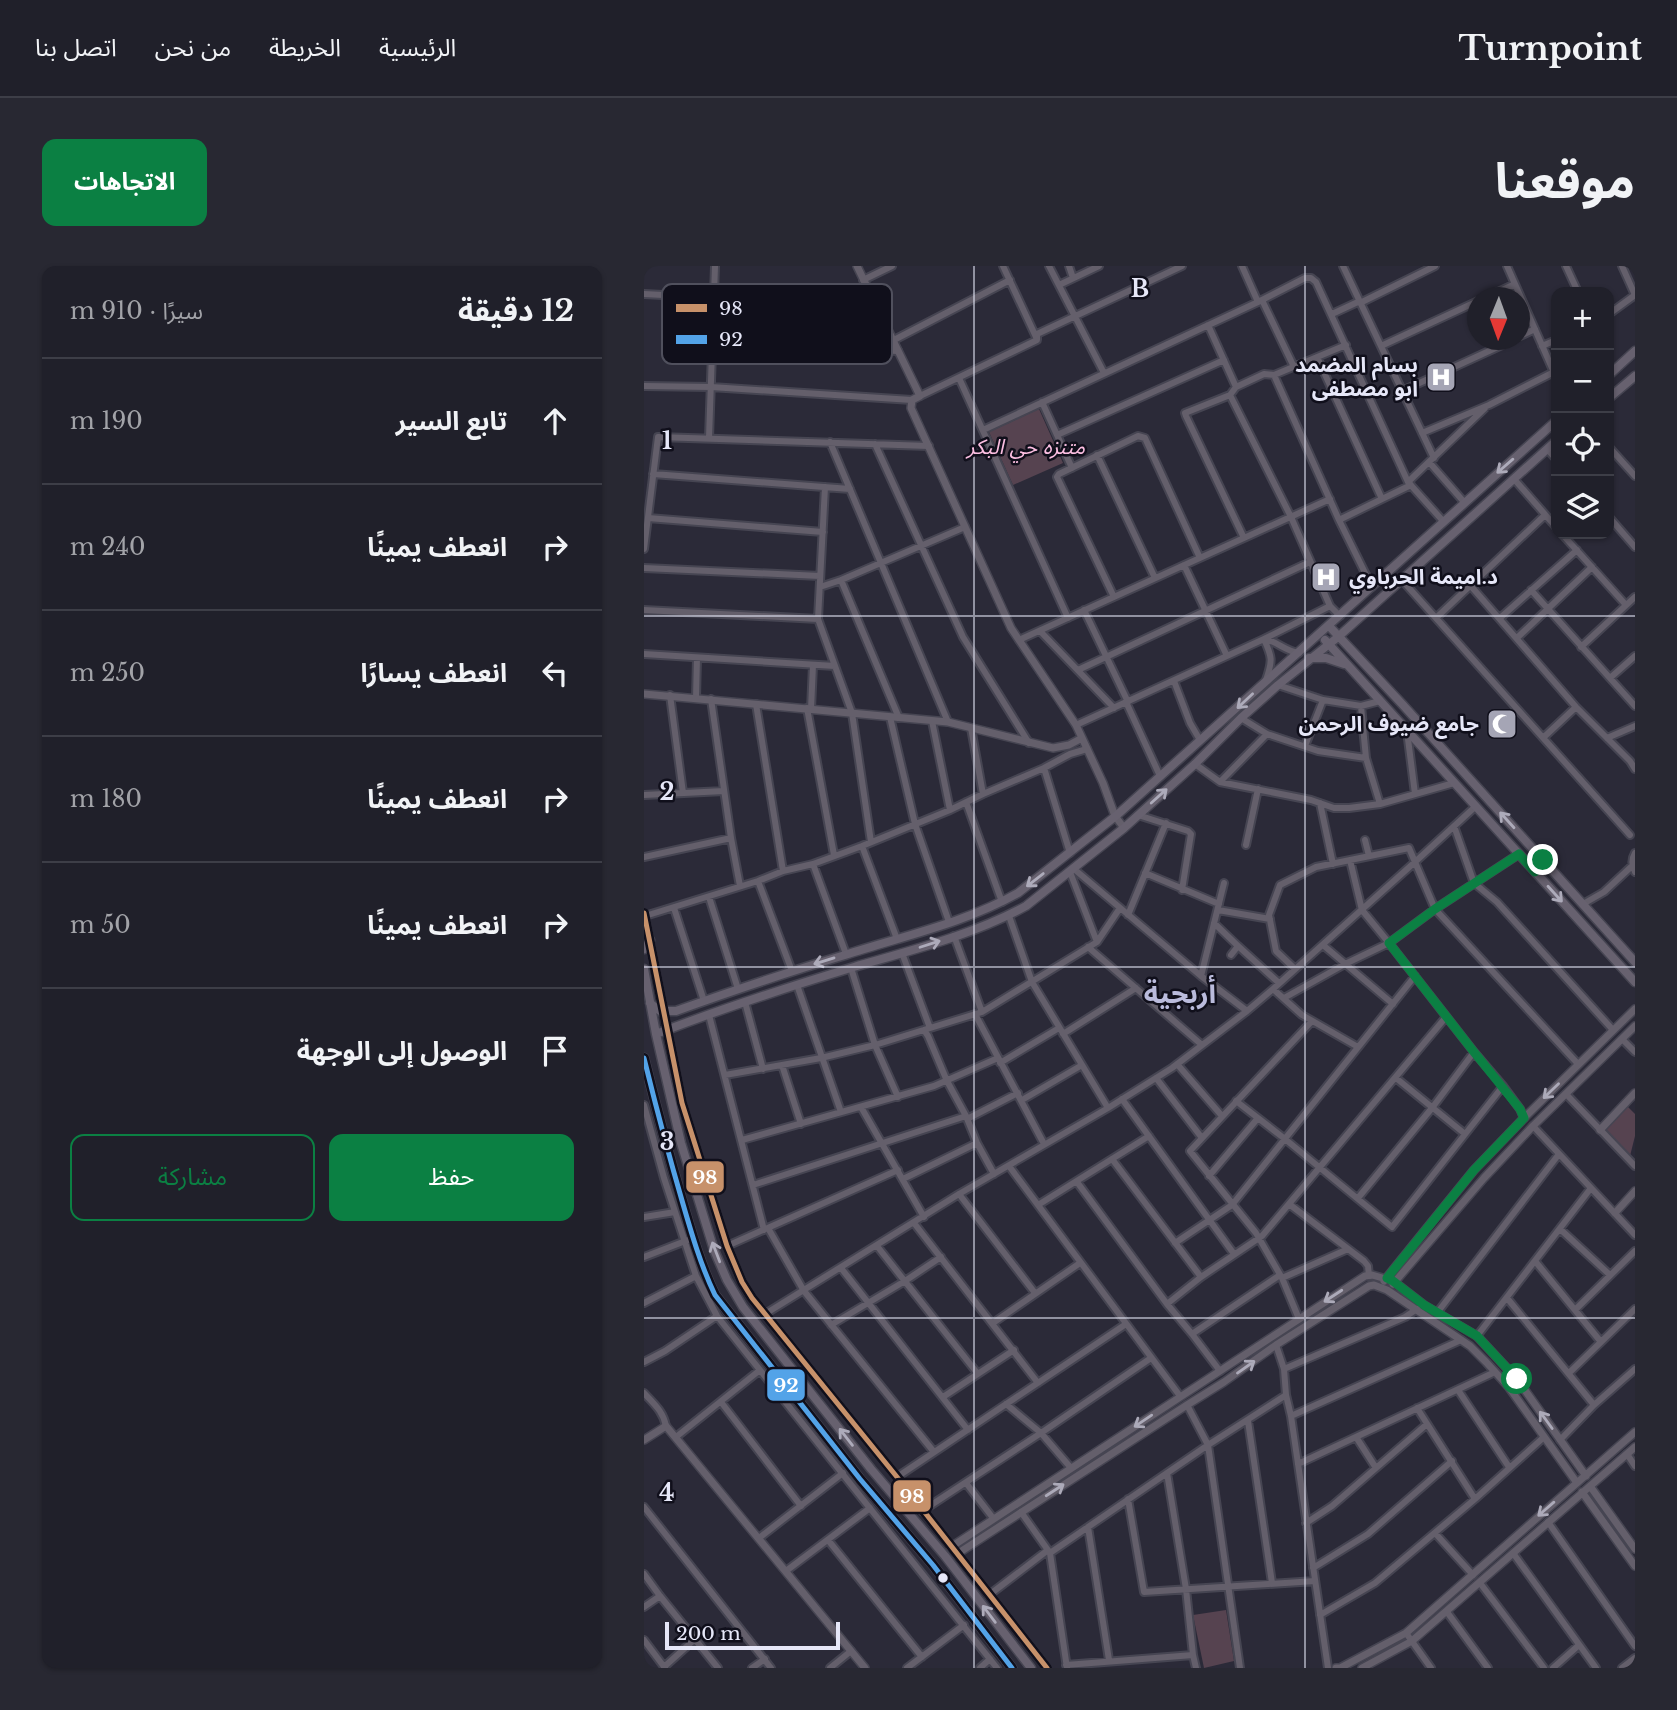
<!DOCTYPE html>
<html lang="ar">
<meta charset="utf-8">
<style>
body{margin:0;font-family:"Libre Baskerville","Noto Sans Arabic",serif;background:#282832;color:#f1f3f6;direction:rtl}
.controls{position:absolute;right:21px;top:21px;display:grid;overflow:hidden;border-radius:14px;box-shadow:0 2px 5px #0004}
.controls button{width:63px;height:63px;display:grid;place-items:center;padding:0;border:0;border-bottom:2px solid #3d3e47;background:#20202a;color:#f1f3f6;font:35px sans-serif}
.compass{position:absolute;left:823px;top:21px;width:63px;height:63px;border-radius:50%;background:#20202a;box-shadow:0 2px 5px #0004;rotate:181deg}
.scale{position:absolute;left:21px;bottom:18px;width:175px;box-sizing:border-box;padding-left:7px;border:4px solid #e6e7f8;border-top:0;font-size:19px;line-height:24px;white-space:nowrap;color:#e6e7f8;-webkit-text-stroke:5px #100f1b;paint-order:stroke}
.stop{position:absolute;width:21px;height:21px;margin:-16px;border:5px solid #0b8043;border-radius:50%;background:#fff}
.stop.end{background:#0b8043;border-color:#fff;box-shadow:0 2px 7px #0008}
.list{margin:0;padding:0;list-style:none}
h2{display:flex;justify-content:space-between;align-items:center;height:91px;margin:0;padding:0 28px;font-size:30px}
h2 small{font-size:23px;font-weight:400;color:#a2a3a8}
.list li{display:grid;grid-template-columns:46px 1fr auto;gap:21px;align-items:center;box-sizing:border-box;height:126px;padding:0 28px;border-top:2px solid #3d3e47}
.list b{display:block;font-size:26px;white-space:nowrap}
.list em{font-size:23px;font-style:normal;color:#a2a3a8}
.actions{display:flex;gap:14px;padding:21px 28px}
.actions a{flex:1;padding:16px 0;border:2px solid #0b8043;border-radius:14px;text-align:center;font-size:24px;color:#0b8043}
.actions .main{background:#0b8043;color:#fff}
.icon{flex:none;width:38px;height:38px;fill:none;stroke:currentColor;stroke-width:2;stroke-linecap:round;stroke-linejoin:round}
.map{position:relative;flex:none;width:991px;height:1402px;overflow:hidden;direction:ltr;border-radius:14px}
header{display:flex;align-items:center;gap:42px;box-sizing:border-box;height:98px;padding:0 35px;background:#20202a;border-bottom:2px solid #3d3e47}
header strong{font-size:33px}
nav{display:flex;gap:38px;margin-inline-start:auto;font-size:24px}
.intro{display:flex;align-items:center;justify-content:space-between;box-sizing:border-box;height:168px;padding:0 42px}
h1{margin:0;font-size:49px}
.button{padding:18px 32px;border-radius:14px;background:#0b8043;color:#fff;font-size:24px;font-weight:700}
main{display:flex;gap:42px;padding:0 42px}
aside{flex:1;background:#20202a;border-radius:14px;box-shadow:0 2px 5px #0004}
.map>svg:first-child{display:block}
</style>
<header>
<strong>Turnpoint</strong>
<nav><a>الرئيسية</a><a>الخريطة</a><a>من نحن</a><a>اتصل بنا</a></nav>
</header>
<div class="intro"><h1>موقعنا</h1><a class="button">الاتجاهات</a></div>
<main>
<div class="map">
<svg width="991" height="1402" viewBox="0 0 991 1402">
<rect width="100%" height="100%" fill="#2b2a38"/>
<path fill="#564350" d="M395,143L419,197L369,219L345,166Z
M983,840L991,848V870L986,890L959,863Z
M582,1344L590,1395L560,1402L549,1349Z"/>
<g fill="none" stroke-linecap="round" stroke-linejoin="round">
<g stroke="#464552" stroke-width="10">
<path id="minor" d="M359,0L392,71
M405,0L460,107
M425,0L429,12
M598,0L614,36
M699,0L790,192
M863,0L912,111
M922,0L934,26
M978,0L991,29
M219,14L248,0
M415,19L455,0
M0,28L232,40
M841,32L871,18
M618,34L650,101
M716,37L791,0
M688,48L716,35
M965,48L991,29
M564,59L592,121
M876,70L891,63
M248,75L366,14
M69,77L254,85
M737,80L834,35
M898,80L912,74
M673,91L738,233L695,254
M630,109L695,254L728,321
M315,112L424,352
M0,120L67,121L268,134
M758,125L869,74
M586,129L647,251L686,340L696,350
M276,130L393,74V68L538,0
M398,136L428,202
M339,164L614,36L661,12H667L672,16L764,216L799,255
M778,167L845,139L910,106
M413,169L580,94
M65,172L71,0
M186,176L304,456
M231,178L319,371L385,477
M965,181L991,210
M903,183L912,193
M453,189L511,312
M785,196L820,236
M9,208L206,223
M870,213L912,261
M764,216L841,142
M181,221L174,353L208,447L227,576
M738,233L767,219
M965,251L991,281
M4,252L179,266
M918,268L982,339
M600,272L542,150L541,147L586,129L592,121L620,108L630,109L702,79
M0,283L14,171L285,180
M540,299L583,390
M0,302L176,310
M757,313L986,569
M197,314L255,452
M826,319L932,441L986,495L991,503
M176,321L197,314L321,261
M887,324L991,440
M470,331L413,211L415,208L494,170L501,172L556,292
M0,344L174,353
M440,344L484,436
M792,352L901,249
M856,352L933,284
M396,365L470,442
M874,371L948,301
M375,374L686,233
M937,381L991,331
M0,388L191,400
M434,404L666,296
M966,412L991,390
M622,414C629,394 628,391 620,373L686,340
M530,415L546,457L556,474
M634,419L679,434L717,440L736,435
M26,429L39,527
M52,432L53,392
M67,433L87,572L96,620
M482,436L516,510
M112,438L139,605
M717,440L722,492L736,538
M163,442L190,589
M167,443L169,399
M246,451L271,558L305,656
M597,452L623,468L674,485L722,492
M288,455L306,544
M432,459L620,373C633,375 641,385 655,387
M327,462L339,528
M763,465L771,528
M900,471L932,441
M963,472L991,460
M661,480L679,434
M551,498L576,516L667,534L690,542H705L736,538L810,517
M400,502L426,587
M576,516L623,468
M0,529L80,525
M322,536L358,636
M676,537L689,598
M494,549L544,565L547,568L538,624
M810,560L830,617L853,636L969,764
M721,574L725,590
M602,579L614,523
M218,580L253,673
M991,587C987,594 988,599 991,606
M0,591L87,572
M706,594L718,644L745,677L830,786L859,820L876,843L880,852
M169,598L202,688
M430,603L557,710L603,745
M426,606L453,676
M501,607L575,638
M114,615L148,705
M65,631L94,723
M939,638L960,626L988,600
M30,642L60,735
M574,644L626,653
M0,647L38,837L83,980L98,1016L108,1032L253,1211L403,1402
M484,649L522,557
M1,650L114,615L139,605L169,598L218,580L306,544L339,528L400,502L426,488L443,483
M365,650L388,716L464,842
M570,657L594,680
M310,670L338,746
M679,679L749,738
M444,681L558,779
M258,687L286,762
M587,689L594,680L635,717
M207,702L231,779L254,831
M651,703L632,685L625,649L636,619L672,601L765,582L791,643L934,798
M557,710L580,617
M153,719L197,846
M629,723L658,749L714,781
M640,732L701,698L745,677L791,643L875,588
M101,736L119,803
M331,748L400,878
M65,749L120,964
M280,764L284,770L303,815L322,850L333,877L350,908
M419,768L492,722
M978,773L991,786
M356,797L415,762
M533,798L578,850
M138,799L157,858
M81,809L177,792L231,779L338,746L453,676L476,642
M512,812L558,872
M752,812L821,868
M922,828L991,900
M478,833L590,988
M378,834L438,799
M592,835L641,873L748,961L859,820
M0,839L20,912L52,1010L73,1050L353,1402
M217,841L280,951
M323,853L374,827
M889,860L991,969
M98,874L290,820L354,792
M468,893L557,1011
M365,900L536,1130
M565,910L614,852
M259,913L333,877
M433,916L523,1038L548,1068L576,1105
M109,919L322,850
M315,928L391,1027
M714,932L788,842L830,786
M645,938L720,995L724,1000L725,1010
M394,939L505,870
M0,951L31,946
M270,957L394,1117
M124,962L160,1025L290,1186
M916,963L966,1009
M531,977L588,939L771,710
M83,980L254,904
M233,980L334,1108
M0,991L44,974
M891,995L957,1076
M197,1002L324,1164
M638,1012L704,983
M863,1032L950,1139
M0,1037L52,1010
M523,1038L557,1011L618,970L802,751
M931,1044L991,985
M793,1047L915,888
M121,1048L315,928L464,842L528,802L603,745L629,723L771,596L832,540
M655,1053L638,1012L612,967L546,885L668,755
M349,1057L436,997
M187,1059L261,1015L297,991
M548,1068L636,1009
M833,1070L947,922
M632,1079L640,1103L642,1129L647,1150L684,1402
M0,1096L21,1085L73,1050
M640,1103L761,1051L773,1043
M925,1107L991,1043
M814,1124L865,1201
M0,1127C10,1138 19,1145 22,1160
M299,1131L370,1084
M77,1136L157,1240
M362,1138L397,1167L427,1202
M543,1139L564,1179L596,1402
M773,1142L831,1233
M647,1150L817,1074
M604,1155L628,1317
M32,1171L116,1104
M712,1171L732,1202
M916,1174L950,1139L991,1103
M983,1188L991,1200
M654,1198L851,1106
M523,1207L542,1323L549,1389L552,1402
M253,1211L482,1058
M322,1217L349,1252
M484,1233L500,1326L671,1315
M0,1241L127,1402
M278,1245L397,1167L507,1092
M377,1246L406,1287L423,1402
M904,1256L991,1380
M662,1257L688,1240L783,1158
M444,1261L465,1394
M791,1267L829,1309
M115,1272L199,1207
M184,1274L278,1391
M406,1287L564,1179L642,1129
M869,1287L952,1402
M669,1302L724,1268L808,1195
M142,1305L226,1242
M0,1308L16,1330L74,1402
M836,1317L900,1402
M345,1329L404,1284
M0,1341L16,1330
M803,1346L844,1402
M676,1349L731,1317L831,1233L900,1171
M762,1367L787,1402
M0,1374L21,1402
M422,1399L549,1389
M20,1401L51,1373
M108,1402L121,1393
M186,1402L207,1385
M263,1402L320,1359
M336,1402L346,1393
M909,1402L935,1379
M978,1402L991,1392"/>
</g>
<g stroke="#464552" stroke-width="10">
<path id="tertiary" d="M213,0L276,130L268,134L267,142L367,362L432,459L459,517L471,550L480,562
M0,428L304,456L409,482L425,479L438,472
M956,864L991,827
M971,947L991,925
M740,1015L830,904L880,852L991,743
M749,1018L840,912L889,860L991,760
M0,1174L22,1160L221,1402
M946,1220L991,1283
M938,1226L991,1300
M307,1281L721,1010L728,1009L749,1015L780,1039L833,1070L873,1113L942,1210
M313,1288L543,1139L580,1116L632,1079L725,1020L730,1019L743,1024L826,1080L842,1096L864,1120L933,1217
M692,1402H696L762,1367L991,1166
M718,1402L768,1375L991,1181"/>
</g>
<g stroke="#464552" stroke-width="11">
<path id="secondary" d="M965,109L991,85
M965,132L991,110
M685,360L759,439L991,696
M681,374L991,716
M665,392H682L700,398
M0,683L6,674
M0,703L12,768L37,877L70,984L83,1014L99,1041L227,1203L301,1290L387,1402
M6,737L16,745H32C88,725 144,706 201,689C259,670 321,657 374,627L473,549L912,155
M12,768C77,743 144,721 210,701C268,684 329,669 382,640L480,562L551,498L597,452L634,419L694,371L912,175
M0,792C12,841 25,890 39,938C48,969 57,1000 71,1029L216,1213L289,1299L368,1402"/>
</g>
<use href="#minor" stroke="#645f6b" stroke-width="6"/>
<use href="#tertiary" stroke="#645f6b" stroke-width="7"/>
<use href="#secondary" stroke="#67616f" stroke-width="8"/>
<g stroke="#100f1b" stroke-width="10">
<path id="bus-1" d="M0,647L38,837L83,980L98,1016L108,1032L253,1211L403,1402"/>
</g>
<g stroke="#100f1b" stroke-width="10">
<path id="bus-2" d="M0,792C12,841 25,890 39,938C48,969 57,1000 71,1029L216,1213L289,1299L368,1402"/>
</g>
<use href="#bus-1" stroke="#c7916a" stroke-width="5"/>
<use href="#bus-2" stroke="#53a3e8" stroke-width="5"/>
</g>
<defs><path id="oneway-shaft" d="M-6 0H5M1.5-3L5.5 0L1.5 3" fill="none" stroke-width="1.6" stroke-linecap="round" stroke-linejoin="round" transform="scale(1.75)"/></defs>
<g stroke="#adabba">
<use href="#oneway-shaft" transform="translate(861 200) rotate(139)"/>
<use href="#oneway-shaft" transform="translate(601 435) rotate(137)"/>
<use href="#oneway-shaft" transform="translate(515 530) rotate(-42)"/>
<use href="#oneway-shaft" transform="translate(863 554) rotate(-132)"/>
<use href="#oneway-shaft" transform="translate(391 614) rotate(142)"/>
<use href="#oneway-shaft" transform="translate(911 628) rotate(48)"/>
<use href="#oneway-shaft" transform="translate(286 678) rotate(-18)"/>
<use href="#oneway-shaft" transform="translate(180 695) rotate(163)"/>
<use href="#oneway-shaft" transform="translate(72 986) rotate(-111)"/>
<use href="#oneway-shaft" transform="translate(202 1171) rotate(-128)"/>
<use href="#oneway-shaft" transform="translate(345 1348) rotate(-127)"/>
</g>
<g stroke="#acaab9">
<use href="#oneway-shaft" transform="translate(907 825) rotate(136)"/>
<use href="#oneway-shaft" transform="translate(689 1030) rotate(147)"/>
<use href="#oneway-shaft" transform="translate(602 1101) rotate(-35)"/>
<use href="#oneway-shaft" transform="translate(902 1154) rotate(-126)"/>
<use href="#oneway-shaft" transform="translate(499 1155) rotate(146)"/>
<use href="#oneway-shaft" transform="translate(411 1224) rotate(-33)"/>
<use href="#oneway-shaft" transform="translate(902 1243) rotate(139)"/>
</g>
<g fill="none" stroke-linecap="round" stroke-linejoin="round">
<path stroke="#0b8043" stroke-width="9" d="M873,1113L833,1070L780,1039L749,1015L743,1012L830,904L880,852L876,843L830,786L745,677L791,643L875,588L891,606L889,600C891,595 894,593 899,594"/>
</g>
<path fill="none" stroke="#e6e7f8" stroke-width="2" stroke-opacity="0.55" d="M330,0V1402M661,0V1402M0,350H991M0,701H991M0,1052H991"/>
<defs>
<g id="hospital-square" transform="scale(1.575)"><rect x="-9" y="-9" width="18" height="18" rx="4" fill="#a5a5b5" stroke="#100f1b"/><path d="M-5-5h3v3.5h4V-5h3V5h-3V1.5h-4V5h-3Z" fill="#fff"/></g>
<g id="mosque-square" transform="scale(1.575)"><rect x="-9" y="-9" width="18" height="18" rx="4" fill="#a5a5b5" stroke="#100f1b"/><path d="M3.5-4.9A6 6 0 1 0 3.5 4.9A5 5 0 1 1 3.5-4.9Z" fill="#fff"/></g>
</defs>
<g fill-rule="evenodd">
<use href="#hospital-square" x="797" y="111"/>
<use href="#hospital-square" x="682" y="311"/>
<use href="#mosque-square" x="858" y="458"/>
</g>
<circle fill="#e6e7f8" stroke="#100f1b" stroke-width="2.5" cx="299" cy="1312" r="6"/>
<g text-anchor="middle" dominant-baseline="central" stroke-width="5" stroke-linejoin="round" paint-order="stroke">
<g font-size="21" font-weight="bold" fill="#e6e7f8" stroke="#100f1b" text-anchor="end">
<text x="774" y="99">بسام المضمد<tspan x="774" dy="24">ابو مصطفى</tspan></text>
<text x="705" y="311" text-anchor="start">د.اميمة الحرباوي</text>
<text x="835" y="458">جامع ضيوف الرحمن</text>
</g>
<g font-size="21" font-style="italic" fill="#fbbee1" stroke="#100f1b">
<text x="382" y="181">متنزه حي البكر</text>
</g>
<g font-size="28" font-weight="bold" fill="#babbdc" stroke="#100f1b">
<text x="536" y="727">أربجية</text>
</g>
</g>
<rect x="18" y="18" width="230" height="80" rx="10" fill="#100f1b" stroke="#50505d" stroke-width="2"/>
<rect x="32" y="38" width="31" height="8" fill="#c7916a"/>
<rect x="32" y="69" width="31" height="9" fill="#53a3e8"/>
<g font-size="19" fill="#e6e7f8">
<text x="75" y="49">98</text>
<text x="75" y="80">92</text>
</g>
<g font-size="23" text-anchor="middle" font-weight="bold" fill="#e6e7f8" stroke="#100f1b" stroke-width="5" stroke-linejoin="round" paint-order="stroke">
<text x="496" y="31">B</text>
<text x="23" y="183">1</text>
<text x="23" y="534">2</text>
<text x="23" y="884">3</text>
<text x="23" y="1235">4</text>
</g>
<g stroke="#100f1b" stroke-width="2.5">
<rect x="41" y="894" width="40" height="34" rx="7" fill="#c7916a"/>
<rect x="122" y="1102" width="40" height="34" rx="7" fill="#53a3e8"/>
<rect x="248" y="1213" width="40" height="34" rx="7" fill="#c7916a"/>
</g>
<g font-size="19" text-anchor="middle" font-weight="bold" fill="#fff">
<text x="61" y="918">98</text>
<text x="142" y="1126">92</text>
<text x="268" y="1237">98</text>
</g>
</svg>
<div class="controls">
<button>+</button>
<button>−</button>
<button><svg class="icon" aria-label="locate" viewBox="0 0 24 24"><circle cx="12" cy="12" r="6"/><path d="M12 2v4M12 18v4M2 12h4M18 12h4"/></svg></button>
<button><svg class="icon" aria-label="layers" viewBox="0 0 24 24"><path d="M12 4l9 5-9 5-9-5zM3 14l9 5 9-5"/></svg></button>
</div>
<svg class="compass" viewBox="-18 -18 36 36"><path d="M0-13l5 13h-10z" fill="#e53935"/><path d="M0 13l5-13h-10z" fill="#a2a3a8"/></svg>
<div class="scale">200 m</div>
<div class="stop" style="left:873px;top:1113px"></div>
<div class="stop end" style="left:899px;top:594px"></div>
</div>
<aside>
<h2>12 دقيقة<small>سيرًا · 910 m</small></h2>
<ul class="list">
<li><svg class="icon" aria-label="ahead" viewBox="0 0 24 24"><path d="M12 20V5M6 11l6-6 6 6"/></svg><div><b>تابع السير</b></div><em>190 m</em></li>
<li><svg class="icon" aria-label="right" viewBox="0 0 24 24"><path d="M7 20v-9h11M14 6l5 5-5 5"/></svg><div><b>انعطف يمينًا</b></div><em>240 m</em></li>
<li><svg class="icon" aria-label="left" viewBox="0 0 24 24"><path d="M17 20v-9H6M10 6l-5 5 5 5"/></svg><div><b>انعطف يسارًا</b></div><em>250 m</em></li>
<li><svg class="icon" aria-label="right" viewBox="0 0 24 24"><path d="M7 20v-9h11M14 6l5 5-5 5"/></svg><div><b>انعطف يمينًا</b></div><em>180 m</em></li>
<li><svg class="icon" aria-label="right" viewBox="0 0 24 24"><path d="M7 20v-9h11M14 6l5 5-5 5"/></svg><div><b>انعطف يمينًا</b></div><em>50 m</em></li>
<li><svg class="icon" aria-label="arrive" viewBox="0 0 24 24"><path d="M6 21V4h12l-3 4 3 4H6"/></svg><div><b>الوصول إلى الوجهة</b></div></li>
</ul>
<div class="actions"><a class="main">حفظ</a><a>مشاركة</a></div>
</aside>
</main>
